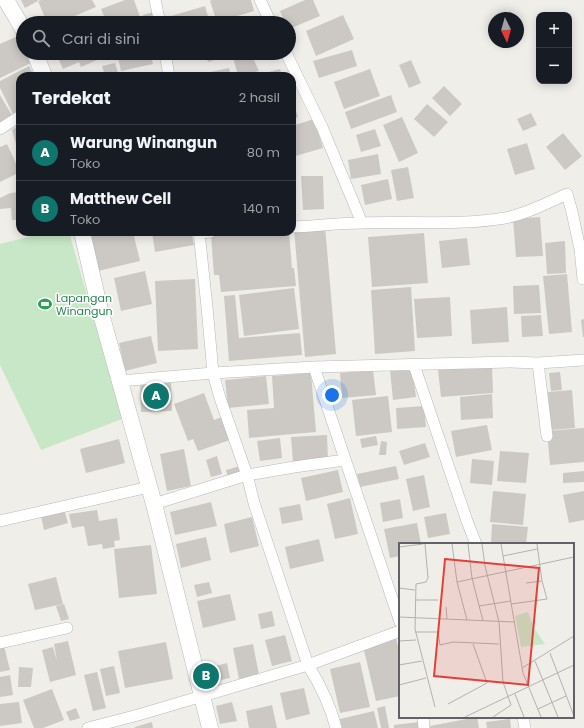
<!DOCTYPE html>
<html lang="id">
<meta charset="utf-8">
<style>
body{margin:0;font-family:Poppins,sans-serif;background:#242831;color:#f1f3f6}
.controls{position:absolute;right:12px;top:12px;display:grid;overflow:hidden;border-radius:8px;box-shadow:0 2px 10px #0003}
.controls button{width:36px;height:36px;display:grid;place-items:center;padding:0;border:0;border-bottom:1px solid #363941;background:#171b24;color:#f1f3f6;font:20px sans-serif}
.compass{position:absolute;left:488px;top:12px;width:36px;height:36px;border-radius:50%;background:#171b24;box-shadow:0 2px 10px #0003;rotate:175deg}
.you{position:absolute;left:332px;top:395px;width:14px;height:14px;margin:-10px;border:3px solid #fff;border-radius:50%;background:#1a73e8;box-shadow:0 0 0 6px #1a73e833}
.badge{display:grid;place-items:center;width:26px;height:26px;border-radius:50%;background:#0f766e;color:#fff;font-size:13px;font-weight:700}
.pin{position:absolute;translate:-50% -50%;border:2px solid #fff;box-shadow:0 1px 4px #0006}
.list{margin:0;padding:0;list-style:none}
h2{display:flex;justify-content:space-between;align-items:center;height:52px;margin:0;padding:0 16px;font-size:17px}
h2 small{font-size:13px;font-weight:400;color:#9ea1a6}
.list li{display:grid;grid-template-columns:26px 1fr auto;gap:12px;align-items:center;box-sizing:border-box;height:56px;padding:0 16px;border-top:1px solid #363941}
.list b{display:block;font-size:15px;white-space:nowrap}
.list p{margin:0;font-size:13px;white-space:nowrap;color:#9ea1a6}
.list em{font-size:13px;font-style:normal;color:#9ea1a6}
.icon{flex:none;width:22px;height:22px;fill:none;stroke:currentColor;stroke-width:2;stroke-linecap:round;stroke-linejoin:round}
.map{position:relative;flex:none;width:584px;height:728px;overflow:hidden}
.search{position:absolute;background:#171b24;box-shadow:0 2px 10px #0003;left:16px;top:16px;width:280px;height:44px;display:flex;align-items:center;gap:10px;box-sizing:border-box;padding:0 14px;border-radius:22px;color:#9ea1a6;font-size:15px}
.panel{position:absolute;background:#171b24;box-shadow:0 2px 10px #0003;left:16px;top:72px;width:280px;height:164px;border-radius:12px}
.map>svg:first-child{display:block}
</style>
<div class="map">
<svg width="584" height="728" viewBox="0 0 584 728">
<rect width="100%" height="100%" fill="#f0eee8"/>
<path fill="#c7e7c6" d="M48,232H69L122,419L41,450L0,365V244Z"/>
<path fill="#ccc9c4" d="M21,0H37L38,1L25,8Z
M41,0H92L96,7L58,23H47L38,1Z
M125,0H134L140,17L123,23H107L101,9Z
M212,0H251L254,11L217,22L210,1Z
M305,0H313L320,16L289,29V23H285L280,11Z
M205,6L210,23H170L168,17Z
M154,12L156,23H144L143,15Z
M264,14L268,23H244V22L250,21Z
M343,15L354,39L316,56L306,31Z
M94,17L96,23H74Z
M20,35L23,42V53H28L33,62L0,78V44Z
M352,50L357,66L319,78L313,61Z
M70,53H76L78,58L89,53H93L97,60L81,67L79,62L63,69L58,58Z
M117,53H150L153,64L121,71Z
M205,53H227L228,56L208,62Z
M232,53H265L254,60L259,71L240,76H238Z
M411,60L421,83L409,88L399,65Z
M115,63L119,76H105L102,66Z
M29,66L34,76H20V111L13,114L0,88V81Z
M229,68L231,76H196V75Z
M280,69L282,76H254Z
M370,69L380,96L344,109L334,82Z
M144,72L145,76H125V75Z
M444,86L462,104L450,116L432,98Z
M0,95L13,117L0,125Z
M391,95L397,112L351,129L345,112Z
M292,99L298,117L292,119Z
M427,104L448,122L434,137L414,119Z
M531,113L537,125L523,131L517,119Z
M402,117L418,153L399,162L383,125Z
M314,119L323,148L292,157V126Z
M20,124V158L12,130Z
M375,129L381,146L361,152L356,135Z
M563,133L582,156L565,170L546,147Z
M527,143L535,169L515,175L507,149Z
M7,144L20,172L0,182V147Z
M378,154L381,174L351,179L348,160Z
M408,167L414,198L397,201L391,170Z
M301,176H323L324,209L303,210Z
M388,179L392,199L365,205L361,185Z
M20,192V220H12L11,208L0,209V198L10,193Z
M540,217L543,256L516,257L513,219Z
M325,226L336,354L305,357L294,229Z
M97,232H133L140,261L98,271L89,234Z
M152,232H191L194,245L155,252Z
M257,232H289L292,268H294L296,286L221,292L219,275H214L211,236Z
M424,233L428,283L372,287L368,237Z
M467,238L470,265L442,268L439,241Z
M565,241L566,273L547,274L545,243Z
M145,271L152,304L121,311L114,278Z
M567,274L572,332L549,334L543,276Z
M195,279L198,349L158,351L155,281Z
M539,285L541,313L514,314L513,286Z
M411,287L415,351L375,354L371,290Z
M294,288L299,329L244,336L239,295Z
M235,295L239,338L300,333L302,355L229,361L224,296Z
M450,297L452,336L417,338L414,299Z
M507,307L509,342L472,344L470,310Z
M541,315L543,336L522,337L521,316Z
M584,319V337H583L581,320Z
M151,336L157,363L125,371L119,343Z
M492,366L493,393L441,397L438,370Z
M412,368L416,397L393,400L390,370Z
M373,370L376,395L342,398L340,373Z
M560,372L562,390L551,391L549,373Z
M311,373L316,432L249,438L247,410L274,408L272,376Z
M266,376L269,404L228,408L225,380Z
M171,380L172,411L141,412L140,381Z
M572,390L575,428L551,430L548,392Z
M204,393L214,420L222,417L230,440L198,451L193,439L188,441L174,404Z
M492,394L493,418L461,420L460,397Z
M388,396L392,432L356,436L352,400Z
M424,406L426,427L397,429L396,408Z
M487,425L492,450L456,457L451,431Z
M584,428V462L550,465L547,431Z
M327,435L328,461L293,462L291,437Z
M376,436L378,445L362,448L360,439Z
M280,438L282,458L260,461L257,441Z
M119,439L125,463L86,473L80,449Z
M381,441L387,442L386,455H379Z
M425,443L430,457L404,465L399,451Z
M184,449L191,486L167,491L160,454Z
M500,451L529,453L526,483L497,481Z
M217,456L222,474L211,477L206,460Z
M472,459L494,461L492,485L470,483Z
M240,466L242,474L228,477L226,470Z
M396,466L399,479L360,487L357,474Z
M338,470L343,492L306,501L301,478Z
M584,471V482L563,483V473Z
M424,475L430,507L413,511L406,479Z
M493,491L526,494L523,525L490,522Z
M584,491V520L569,523L563,495Z
M350,498L358,534L335,539L327,504Z
M400,499L403,518L383,522L380,503Z
M211,502L217,526L175,535L170,512Z
M300,504L303,520L282,524L279,508Z
M64,509L68,523L44,530L41,516Z
M97,510L99,521L117,518L120,540L114,541L115,547L103,549L102,544L88,546L84,526L72,528L69,514Z
M446,513L450,534L428,538L424,517Z
M252,517L259,546L230,553L224,524Z
M417,523L421,544H400V556L390,558L384,529Z
M492,524L528,527L526,544H491Z
M206,537L211,560L181,568L176,544Z
M319,539L324,561L290,569L285,547Z
M151,545L157,594L119,598L114,549Z
M56,577L63,604L35,610L28,584Z
M209,582L212,593L197,597L194,585Z
M230,594L236,620L203,628L197,601Z
M64,604L69,619L61,621L56,606Z
M272,611L275,626L261,629L258,614Z
M285,635L292,661L272,666L265,640Z
M396,638L400,655V696L376,701L363,646Z
M68,641L76,675L50,682L42,650L53,647L57,661L54,644Z
M166,642L173,679L125,688L118,651Z
M253,644L259,675L239,679L233,648Z
M4,646L10,670L0,672V647Z
M360,662L370,707L340,713L330,669Z
M227,663L230,678L212,682L208,668Z
M114,666L120,693L106,696L100,669Z
M19,667L33,668L31,687H18Z
M97,672L106,708L93,711L84,675Z
M10,675L13,695L0,697V677Z
M304,688L310,714L286,720L280,693Z
M52,689L64,720L43,728H34L23,700Z
M19,702L22,723L0,726V704Z
M232,702L237,721L220,724L216,706Z
M272,705L277,728H249L246,711Z
M385,706L389,728H381L377,708Z
M76,708L80,718L70,721L66,712Z
M374,711L378,728H342L340,719Z
M477,717L479,728H430V726Z
M510,719L511,728H487L486,722Z
M152,722L153,728H135V727Z
M419,722L420,728H394V725Z"/>
<g fill="none" stroke-linecap="round" stroke-linejoin="round">
<g stroke="#b5b8bc" stroke-width="12">
<path id="street" d="M155,0L160,23
M260,0L271,23
M165,53L169,76
M286,53L322,127L362,223
M0,129L20,116
M292,227C315,226 339,223 362,223C409,221 458,226 505,218C526,214 547,203 567,194L572,212L580,249L583,279H584
M199,232L207,307L213,373L220,398L247,475L254,503L308,665C321,686 330,704 336,728
M199,233L211,232
M538,363L547,436
M414,365L467,521L476,544
M314,367L400,622
M120,381L213,373L314,367L511,362L538,363L584,360
M154,504L247,475L294,467L345,460
M0,521L149,487
M0,643L67,628
M423,717L424,728
M523,717L525,728
M88,728L138,715L308,665L400,631"/>
</g>
<g stroke="#b4b7bb" stroke-width="17">
<path id="secondary" d="M6,0L23,29
M35,53L44,76
M82,232L100,310L154,504L210,728"/>
</g>
<use href="#street" stroke="#fff" stroke-width="11"/>
<use href="#secondary" stroke="#fff" stroke-width="16"/>
</g>
<defs>
<g id="stadium-bare" transform="scale(1.08)"><path d="M0-5a6.5 5 0 1 0 0 10a6.5 5 0 1 0 0-10ZM-3.5-1.8h7v3.6h-7Z" fill="#2e9e5b" stroke="#fff" stroke-width="2.5" paint-order="stroke"/></g>
</defs>
<g fill-rule="evenodd">
<use href="#stadium-bare" x="45" y="304"/>
</g>
<g text-anchor="middle" dominant-baseline="central" stroke-width="3" stroke-linejoin="round" paint-order="stroke">
<g font-size="11" fill="#27864d" stroke="#fff" text-anchor="start">
<text x="56" y="298">Lapangan<tspan x="56" dy="13">Winangun</tspan></text>
</g>
</g>
<g transform="translate(399 543)">
<rect width="175" height="175" fill="#f0eee8"/>
<path d="M129,69L135,85L146,101L122,104L116,73Z" fill="#c7e7c6"/>
<path fill="none" stroke="#b2b2b0" stroke-width="1" d="M26,1L29,35L27,39L17,41L16,86L36,164M53,1L58,39L68,77M69,1L73,35L84,78M83,1L86,23L100,79L104,139L112,162L94,174M102,1L124,130L142,174M0,4L24,1M104,13L138,6M58,39L175,14M127,40L143,38L138,1M0,45L16,47M16,57H39M112,61L148,56L143,38M80,63L112,58M47,64L48,76M0,74L115,79M16,89H39L41,102L54,99L100,101M0,98L17,97M151,110L175,173M136,118L159,174M0,122L23,118M123,125L175,93M0,142L27,135M116,151L125,174M49,161L88,140L74,101M139,166L167,153M66,174L175,122"/>
<path fill="#e4403b" fill-opacity="0.15" stroke="#e4403b" stroke-width="2" d="M46,16L140,25L129,142L35,133Z"/>
<rect width="175" height="175" fill="none" stroke="#5f6367" stroke-width="2"/>
</g>
</svg>
<div class="controls">
<button>+</button>
<button>−</button>
</div>
<svg class="compass" viewBox="-18 -18 36 36"><path d="M0-13l5 13h-10z" fill="#e53935"/><path d="M0 13l5-13h-10z" fill="#9ea1a6"/></svg>
<div class="you"></div>
<div class="pin badge" style="left:156px;top:396px">A</div>
<div class="pin badge" style="left:206px;top:676px">B</div>
<div class="search"><svg class="icon" aria-label="search" viewBox="0 0 24 24"><circle cx="10" cy="10" r="6"/><path d="M15 15l6 6"/></svg>Cari di sini</div>
<section class="panel">
<h2>Terdekat<small>2 hasil</small></h2>
<ul class="list">
<li><span class="badge">A</span><div><b>Warung Winangun</b><p>Toko</p></div><em>80 m</em></li>
<li><span class="badge">B</span><div><b>Matthew Cell</b><p>Toko</p></div><em>140 m</em></li>
</ul>
</section>
</div>
